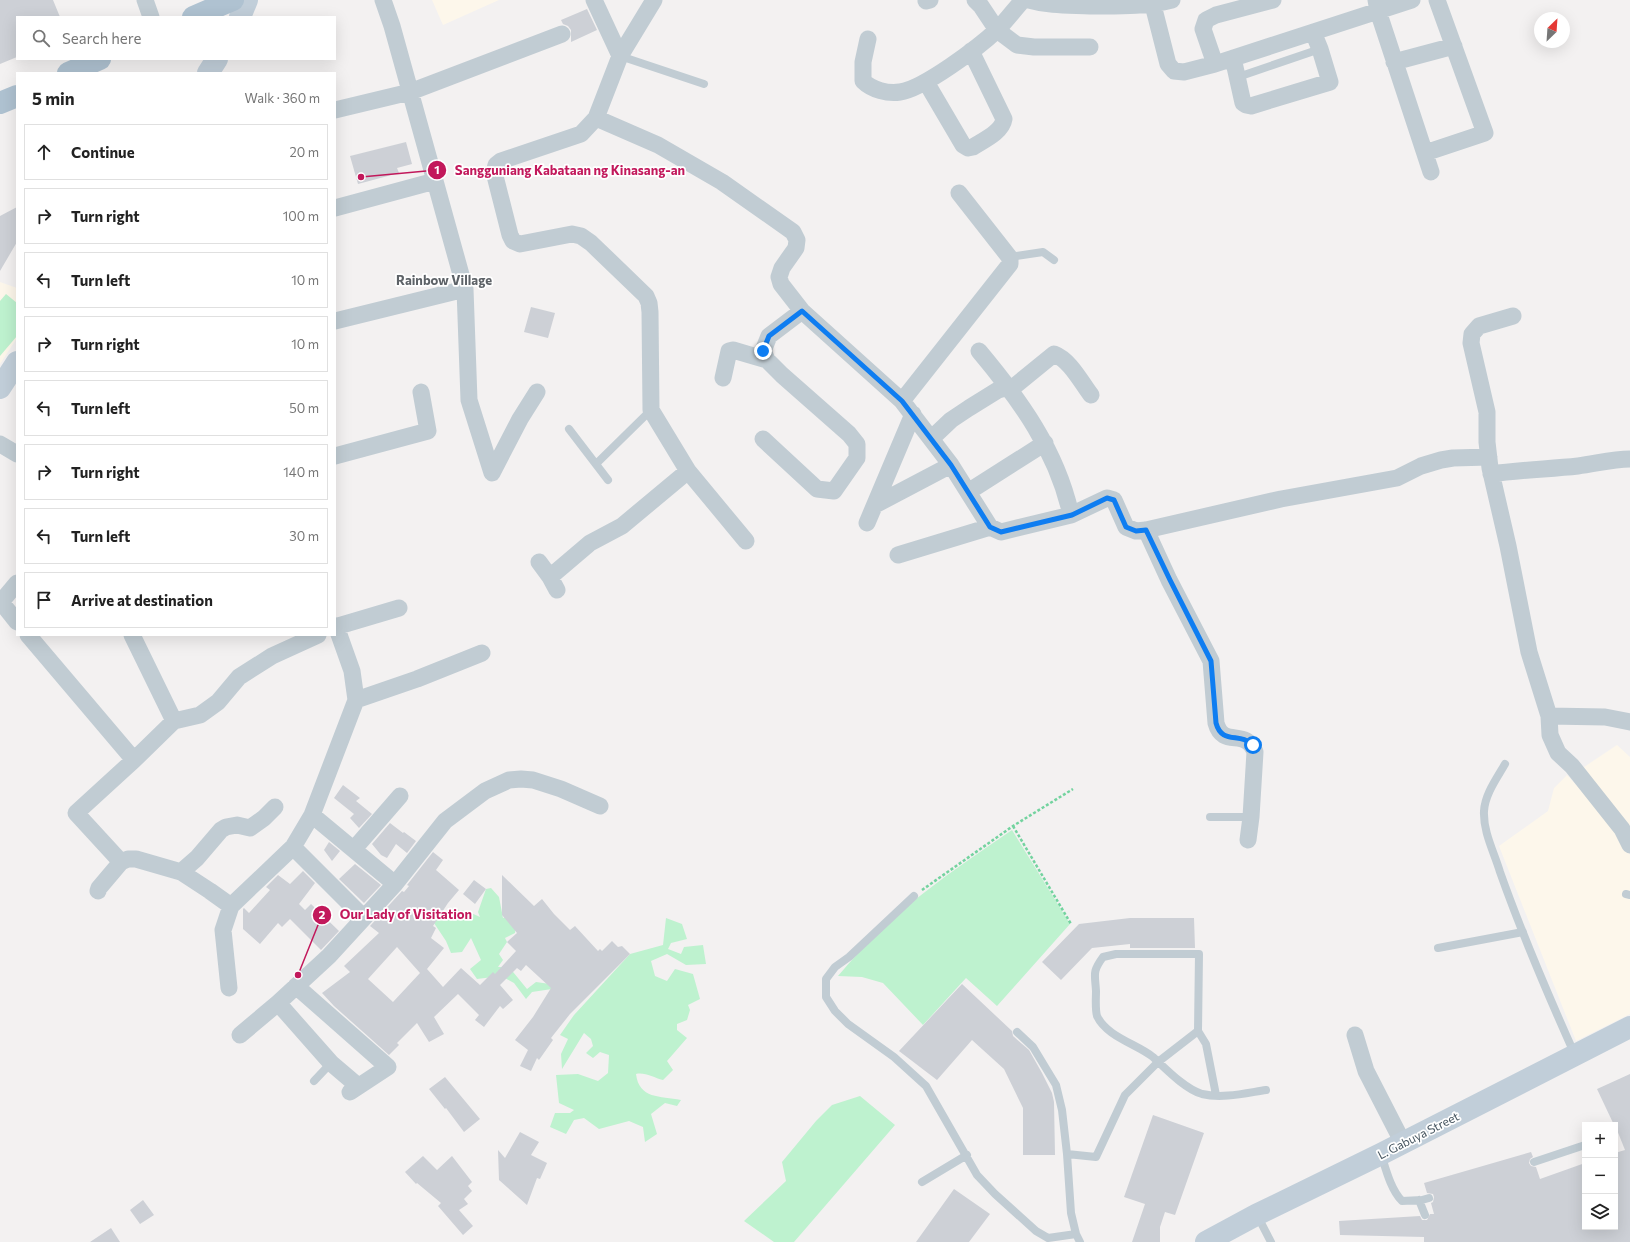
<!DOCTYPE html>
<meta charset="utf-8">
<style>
body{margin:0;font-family:Commissioner,sans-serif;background:#f2f2f2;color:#222}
.controls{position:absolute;right:12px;bottom:12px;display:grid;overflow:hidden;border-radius:0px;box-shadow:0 4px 16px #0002}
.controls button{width:36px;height:36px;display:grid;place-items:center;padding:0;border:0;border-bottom:1px solid #e0e0e0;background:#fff;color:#222;font:20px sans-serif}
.compass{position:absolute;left:1534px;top:12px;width:36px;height:36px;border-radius:50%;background:#fff;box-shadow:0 4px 16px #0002;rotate:25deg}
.stop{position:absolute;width:12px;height:12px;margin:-9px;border:3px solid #0e7df1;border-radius:50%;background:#fff}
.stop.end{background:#0e7df1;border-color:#fff;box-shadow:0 1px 4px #0008}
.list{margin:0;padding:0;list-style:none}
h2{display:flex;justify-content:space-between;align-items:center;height:52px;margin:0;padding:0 16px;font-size:17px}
h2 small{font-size:13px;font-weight:400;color:#767676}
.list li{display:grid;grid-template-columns:26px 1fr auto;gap:12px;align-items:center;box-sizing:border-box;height:56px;margin:0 8px 8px;padding:0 8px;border:1px solid #e0e0e0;border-radius:0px}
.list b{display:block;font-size:15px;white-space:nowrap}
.list em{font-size:13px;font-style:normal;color:#767676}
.icon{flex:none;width:22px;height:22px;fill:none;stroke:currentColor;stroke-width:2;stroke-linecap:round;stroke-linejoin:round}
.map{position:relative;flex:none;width:1630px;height:1242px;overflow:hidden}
.search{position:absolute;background:#fff;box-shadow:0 4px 16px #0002;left:16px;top:16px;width:320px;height:44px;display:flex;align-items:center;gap:10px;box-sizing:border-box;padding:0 14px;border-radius:0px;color:#767676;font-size:15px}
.panel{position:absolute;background:#fff;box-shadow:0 4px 16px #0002;left:16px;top:72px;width:320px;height:564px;border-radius:0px}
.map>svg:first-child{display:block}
</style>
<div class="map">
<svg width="1630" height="1242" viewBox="0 0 1630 1242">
<rect width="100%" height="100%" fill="#f3f1f1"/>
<path fill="#fdf7eb" d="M432,0H499L443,25Z
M0,282L17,288V338L0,364Z
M1617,745L1630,757V832L1584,767Z
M1567,775L1618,831L1630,855V1014L1576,1041L1499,846L1548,811L1554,788Z"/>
<path fill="#bef2cf" d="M6,294L17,303V336L0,356V301Z
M1012,830L1070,924L997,1006L966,978L923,1025L883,983L862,977L838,976C864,945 893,916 925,892C953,870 983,850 1012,830Z
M491,888L499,897L503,918L512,914L516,920L515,933L505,938L507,942L499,954L503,960L498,967H509L527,989L536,982L550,984L552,989L532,992L526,999L514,983L501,976L477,979L470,969L481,960L471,938L462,952L451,953L446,941L434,923L450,908L469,912L480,917L478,912L486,889Z
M666,918L682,924L687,939L671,943L668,949L681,954L684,947L703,945L706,964L686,965L667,954L651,961L655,976L667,981L675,969L693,974L700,999L688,1005L690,1010L687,1020L677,1024V1030L687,1038L667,1061L673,1070L663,1080C654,1078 645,1072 636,1074C639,1099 660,1096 681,1100L677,1106L665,1103L651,1114L657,1134L645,1142L643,1127L629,1121L599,1129L584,1118L574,1120L566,1134L550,1127L555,1113H570L574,1110L559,1103L556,1075L578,1074L598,1081L608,1073L609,1055L600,1052L593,1058L586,1053L593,1046L591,1039L584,1033L562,1069L561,1054L568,1039L560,1035L574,1015L630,954L663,945Z
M860,1096L895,1125L794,1242H774L744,1221L786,1181L782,1162L816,1121L832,1105Z"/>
<path fill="#cdd0d6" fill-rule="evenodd" d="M0,0H53L60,17H17V57L0,64Z
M587,9L597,30L571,42V30L568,26L563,24L561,20Z
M406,142L412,164L397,168L399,173L358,184L350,156Z
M17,207V242L0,271V216Z
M531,307L555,313L548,338L524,332Z
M343,785L360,798L356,801L372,814L359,828L350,818L354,814L334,798Z
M390,823L403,833L404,832L416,841L407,853L396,844L387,858L381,855L372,844Z
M329,842L340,851L332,861L324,850Z
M433,852L443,860L436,870L459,890L448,903L433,926L436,928L431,938L444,948L427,969L443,987L461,968L480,985L493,972L495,974L516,951L507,942L517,933L502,915V875L534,906L542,899L554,914L570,930L575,926L598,951L600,949L602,951L612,941L618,947L622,946L630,954L570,1014L551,1038L553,1040L539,1060L537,1058L531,1071L520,1066L528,1050L515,1040L533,1017L551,988L526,965L521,971L517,968L500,985L513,1000L503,1009L500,1006L484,1027L475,1020L479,1015L458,994L434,1017L444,1034L429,1042L417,1023L397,1043L399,1045L389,1055L334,1006L322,993L350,972L344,966L379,933L370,926L402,891L404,892L409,886L407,885ZM397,947L420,973L393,1002L368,979Z
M355,864L381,885L364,903L339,879Z
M303,871L315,883L299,904L305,910L311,904L339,931L321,950L290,919L282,927L278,923L260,944L243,929V909L244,908L249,913L270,890L266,887L278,875L290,884Z
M474,880L486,889L475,904L463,894Z
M1130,918H1194L1195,948H1130V944L1092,948L1061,980L1042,962L1079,924Z
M962,984L1012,1031L1013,1036L1029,1050L1042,1073L1052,1093L1054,1102L1055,1155H1023V1108L1004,1069L972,1040L937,1080L899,1051Z
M1630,1074V1242H1424V1237L1340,1235L1339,1221L1420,1216L1422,1220H1427L1430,1214H1434L1431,1203L1433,1202L1434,1197L1433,1194L1427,1193L1424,1183L1531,1152L1533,1157L1530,1159L1529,1163L1531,1166L1536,1167L1540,1179L1585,1163V1227H1615V1153L1625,1150L1615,1125H1614L1597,1089Z
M445,1077L480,1119L464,1132L446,1108L445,1109L429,1089Z
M1153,1115L1204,1133L1175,1215L1165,1212L1160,1227V1242H1132L1145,1204L1124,1197Z
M520,1132L539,1142L531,1155L547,1163L540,1179L537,1178L527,1205L499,1180L498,1150L505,1158Z
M423,1156L437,1170L452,1156L472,1182L468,1186L472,1191L464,1199L468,1204L459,1210L473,1226L463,1235L438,1206L441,1203L417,1183L416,1184L405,1172Z
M954,1189L990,1214L969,1242H916Z
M143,1200L154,1215L140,1224L130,1210Z
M111,1228L120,1242H90Z"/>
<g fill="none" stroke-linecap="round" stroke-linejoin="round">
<path stroke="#73d39f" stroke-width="2.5" stroke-dasharray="3 2" stroke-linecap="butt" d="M1013,826L1071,924
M922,890L1013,826L1073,789"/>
<path stroke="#c1ccd3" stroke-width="8" d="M620,56L704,84
M1238,77L1320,49
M1010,258L1016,256L1043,252L1054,260
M569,429L608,480
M596,464L651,410
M1505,764C1497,778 1485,794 1484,811C1483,832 1494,852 1500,872C1522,934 1548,995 1575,1055
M1210,817H1251
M1626,894L1630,895
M914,896L849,957L835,967L826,979V997L835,1011L848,1024L894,1057L926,1086L977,1175L995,1194L1036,1231L1048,1238L1076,1234
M1438,948L1523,932
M1017,1032L1033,1047L1056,1085L1062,1110L1067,1154L1071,1213L1076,1234L1080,1242
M314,1081L331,1063
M1216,1095L1206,1044L1198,1031L1199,954H1116L1103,957C1092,972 1095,974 1096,991C1096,998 1095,1009 1097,1016C1107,1037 1137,1044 1153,1057C1166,1069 1185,1089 1202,1094C1222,1099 1246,1093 1266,1090
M1067,1154L1096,1157L1125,1095L1158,1062L1198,1031
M1381,1154C1386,1170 1391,1190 1402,1201L1422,1200L1429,1198
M1534,1162L1585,1145
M922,1182L967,1155
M1419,1200L1425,1215
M1257,1215L1271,1242"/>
<path stroke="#c1ccd3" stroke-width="17" d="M145,0L151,17
M383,0L392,26L465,289L469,400L492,473
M594,0L620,56L596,118L581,134L501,161L496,165L494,172L510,235L513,241L520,244L572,234L581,236L591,243L646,296L649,303L650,312L651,410L688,471L746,541
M975,0L981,6L997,30L1017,45L1034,47H1090
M1029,0C1050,6 1069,5 1090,6C1118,6 1145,7 1172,0
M1376,0L1378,11L1431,172
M926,1L930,0
M1153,5L1168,64L1174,71L1184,72L1215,64L1412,0
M868,39L863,62V81C872,90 888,94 900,92C923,89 979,47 997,30C1006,21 1014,10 1023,0
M620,56L654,0
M1233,58L1243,103L1246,105L1251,106L1330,82L1320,49L1313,32
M1394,62L1454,46
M1215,64L1203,29L1206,20L1216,15L1273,0
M926,82L963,145L968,148L973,147C984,140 1002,132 1004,119L971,51
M335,110L410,92L562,34
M596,118L658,145L722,182L793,232L797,240L796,248L782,268L779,277L781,284L802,311L902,401L951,465L990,527L1001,532L1071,515L1107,498L1114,500L1126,527L1136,531L1146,530L1281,499L1397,478L1421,466L1441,460L1453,458L1489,457
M1425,153L1485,133L1437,0
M335,208L435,181
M1513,316L1479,326L1472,334L1471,343L1487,412V442L1490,468L1508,546L1529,652L1549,716L1550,735L1558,753L1572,766L1622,829L1630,845
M335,321L465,289
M979,351C1020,400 1057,451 1071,515
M723,378L729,351L733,350L767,360
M902,401L1010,264V258L959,193
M763,439L817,489L834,491L857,458V444L849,434L782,375L767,360L763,351L769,336L802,311
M931,439L951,420L969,408L998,390L1016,385L1054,354C1070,360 1081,382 1091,395
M0,444L17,454
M335,456L428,431L421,392
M492,473L520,419L537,392
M1491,474C1520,470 1549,469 1578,466C1595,464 1612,459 1630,459
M968,492L1045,443
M875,505L951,465
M867,523L913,414
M1146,530L1169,580L1211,661L1216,723C1223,749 1246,727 1255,752L1251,817L1248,840
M898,555L990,527
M539,562L550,577L557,590
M550,577L590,543L622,526L688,471
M17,583L1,602L17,622
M335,627L399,608
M28,635L134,760
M132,635L174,721
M356,700L417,679L482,653
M1549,716L1605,717L1630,722
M312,815L395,884
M293,847L364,918
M354,849L400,796
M121,862L76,813L134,760L174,721L200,715L218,702L239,677L272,656L318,635
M181,872L197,858L221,830L226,827L237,825L250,828L264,818L275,807
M98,891L99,888L121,862L128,859H136L181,872L210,891L231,906
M296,986L388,1067L350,1092
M229,988L223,930L231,906L293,847L312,815L356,700L352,671L336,626
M278,1003L331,1063L358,1086
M240,1035L278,1003L329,956L395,884L445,821L485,791L509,780L521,779L533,780L561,789L600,806
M1355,1035L1366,1071L1403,1143"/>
<path stroke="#c1ced9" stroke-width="22" d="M240,17L247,0
M208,73L217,59
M0,388L17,362
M1206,1242L1256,1215L1381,1154L1630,1027"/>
<path stroke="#afc2d1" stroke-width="22" d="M193,17L233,0
M68,73L100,59
M0,103L17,96"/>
</g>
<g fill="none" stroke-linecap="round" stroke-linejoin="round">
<path stroke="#0e7df1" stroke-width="5" d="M763,351L769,336L802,311L902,401L951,465L990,527L1001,532L1072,515L1107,498L1114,500L1126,527L1136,531L1146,530L1170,580L1211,661L1216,723C1222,745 1240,732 1253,745"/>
</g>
<g text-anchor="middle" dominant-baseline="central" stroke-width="3.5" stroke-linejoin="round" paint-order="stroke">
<g font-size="12" fill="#475660" stroke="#fff">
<text transform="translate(1418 1135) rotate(-27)">L. Gabuya Street</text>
</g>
<g font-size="13" font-weight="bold" fill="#5d6267" stroke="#fff">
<text x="444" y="280">Rainbow Village</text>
</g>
</g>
<path fill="none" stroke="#c2185b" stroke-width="1.5" d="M361 177L437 170M298 975L322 915"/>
<g fill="#c2185b" stroke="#fff" stroke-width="1.5">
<circle cx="361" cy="177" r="4"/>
<circle cx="298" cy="975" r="4"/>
<circle cx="437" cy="170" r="10"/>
<circle cx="322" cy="915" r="10"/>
</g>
<g font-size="12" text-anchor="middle" font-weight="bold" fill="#fff">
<text x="437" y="174">1</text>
<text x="322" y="919">2</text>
</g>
<g font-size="13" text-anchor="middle" font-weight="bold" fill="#c2185b" stroke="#fff" stroke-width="3.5" stroke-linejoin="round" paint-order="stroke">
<text x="570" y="175">Sangguniang Kabataan ng Kinasang-an</text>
<text x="406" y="919">Our Lady of Visitation</text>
</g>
</svg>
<div class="controls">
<button>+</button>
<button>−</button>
<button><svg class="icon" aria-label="layers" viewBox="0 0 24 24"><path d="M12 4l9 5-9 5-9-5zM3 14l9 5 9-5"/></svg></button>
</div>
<svg class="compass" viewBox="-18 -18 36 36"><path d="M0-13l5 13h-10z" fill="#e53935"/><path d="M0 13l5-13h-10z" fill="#767676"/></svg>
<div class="stop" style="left:1253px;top:745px"></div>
<div class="stop end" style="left:763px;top:351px"></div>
<div class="search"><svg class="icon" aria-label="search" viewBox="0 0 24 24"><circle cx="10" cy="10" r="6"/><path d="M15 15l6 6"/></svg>Search here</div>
<section class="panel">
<h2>5 min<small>Walk · 360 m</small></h2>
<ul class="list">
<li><svg class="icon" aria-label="ahead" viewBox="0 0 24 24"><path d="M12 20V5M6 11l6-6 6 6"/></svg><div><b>Continue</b></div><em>20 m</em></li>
<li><svg class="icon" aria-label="right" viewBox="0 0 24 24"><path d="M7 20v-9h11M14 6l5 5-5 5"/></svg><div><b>Turn right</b></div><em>100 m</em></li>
<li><svg class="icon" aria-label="left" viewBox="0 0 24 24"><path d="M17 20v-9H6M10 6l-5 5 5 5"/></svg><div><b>Turn left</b></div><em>10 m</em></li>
<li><svg class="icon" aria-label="right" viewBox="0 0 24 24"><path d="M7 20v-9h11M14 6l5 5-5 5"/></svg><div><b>Turn right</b></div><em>10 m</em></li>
<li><svg class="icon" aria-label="left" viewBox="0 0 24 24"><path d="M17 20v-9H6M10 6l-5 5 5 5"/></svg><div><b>Turn left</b></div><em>50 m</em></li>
<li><svg class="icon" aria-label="right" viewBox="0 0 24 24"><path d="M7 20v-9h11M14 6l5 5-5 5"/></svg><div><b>Turn right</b></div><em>140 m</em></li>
<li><svg class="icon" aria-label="left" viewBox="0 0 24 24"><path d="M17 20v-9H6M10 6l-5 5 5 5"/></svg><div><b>Turn left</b></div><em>30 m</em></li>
<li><svg class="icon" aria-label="arrive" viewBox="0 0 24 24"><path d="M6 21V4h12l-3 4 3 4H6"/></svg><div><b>Arrive at destination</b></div></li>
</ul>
</section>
</div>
